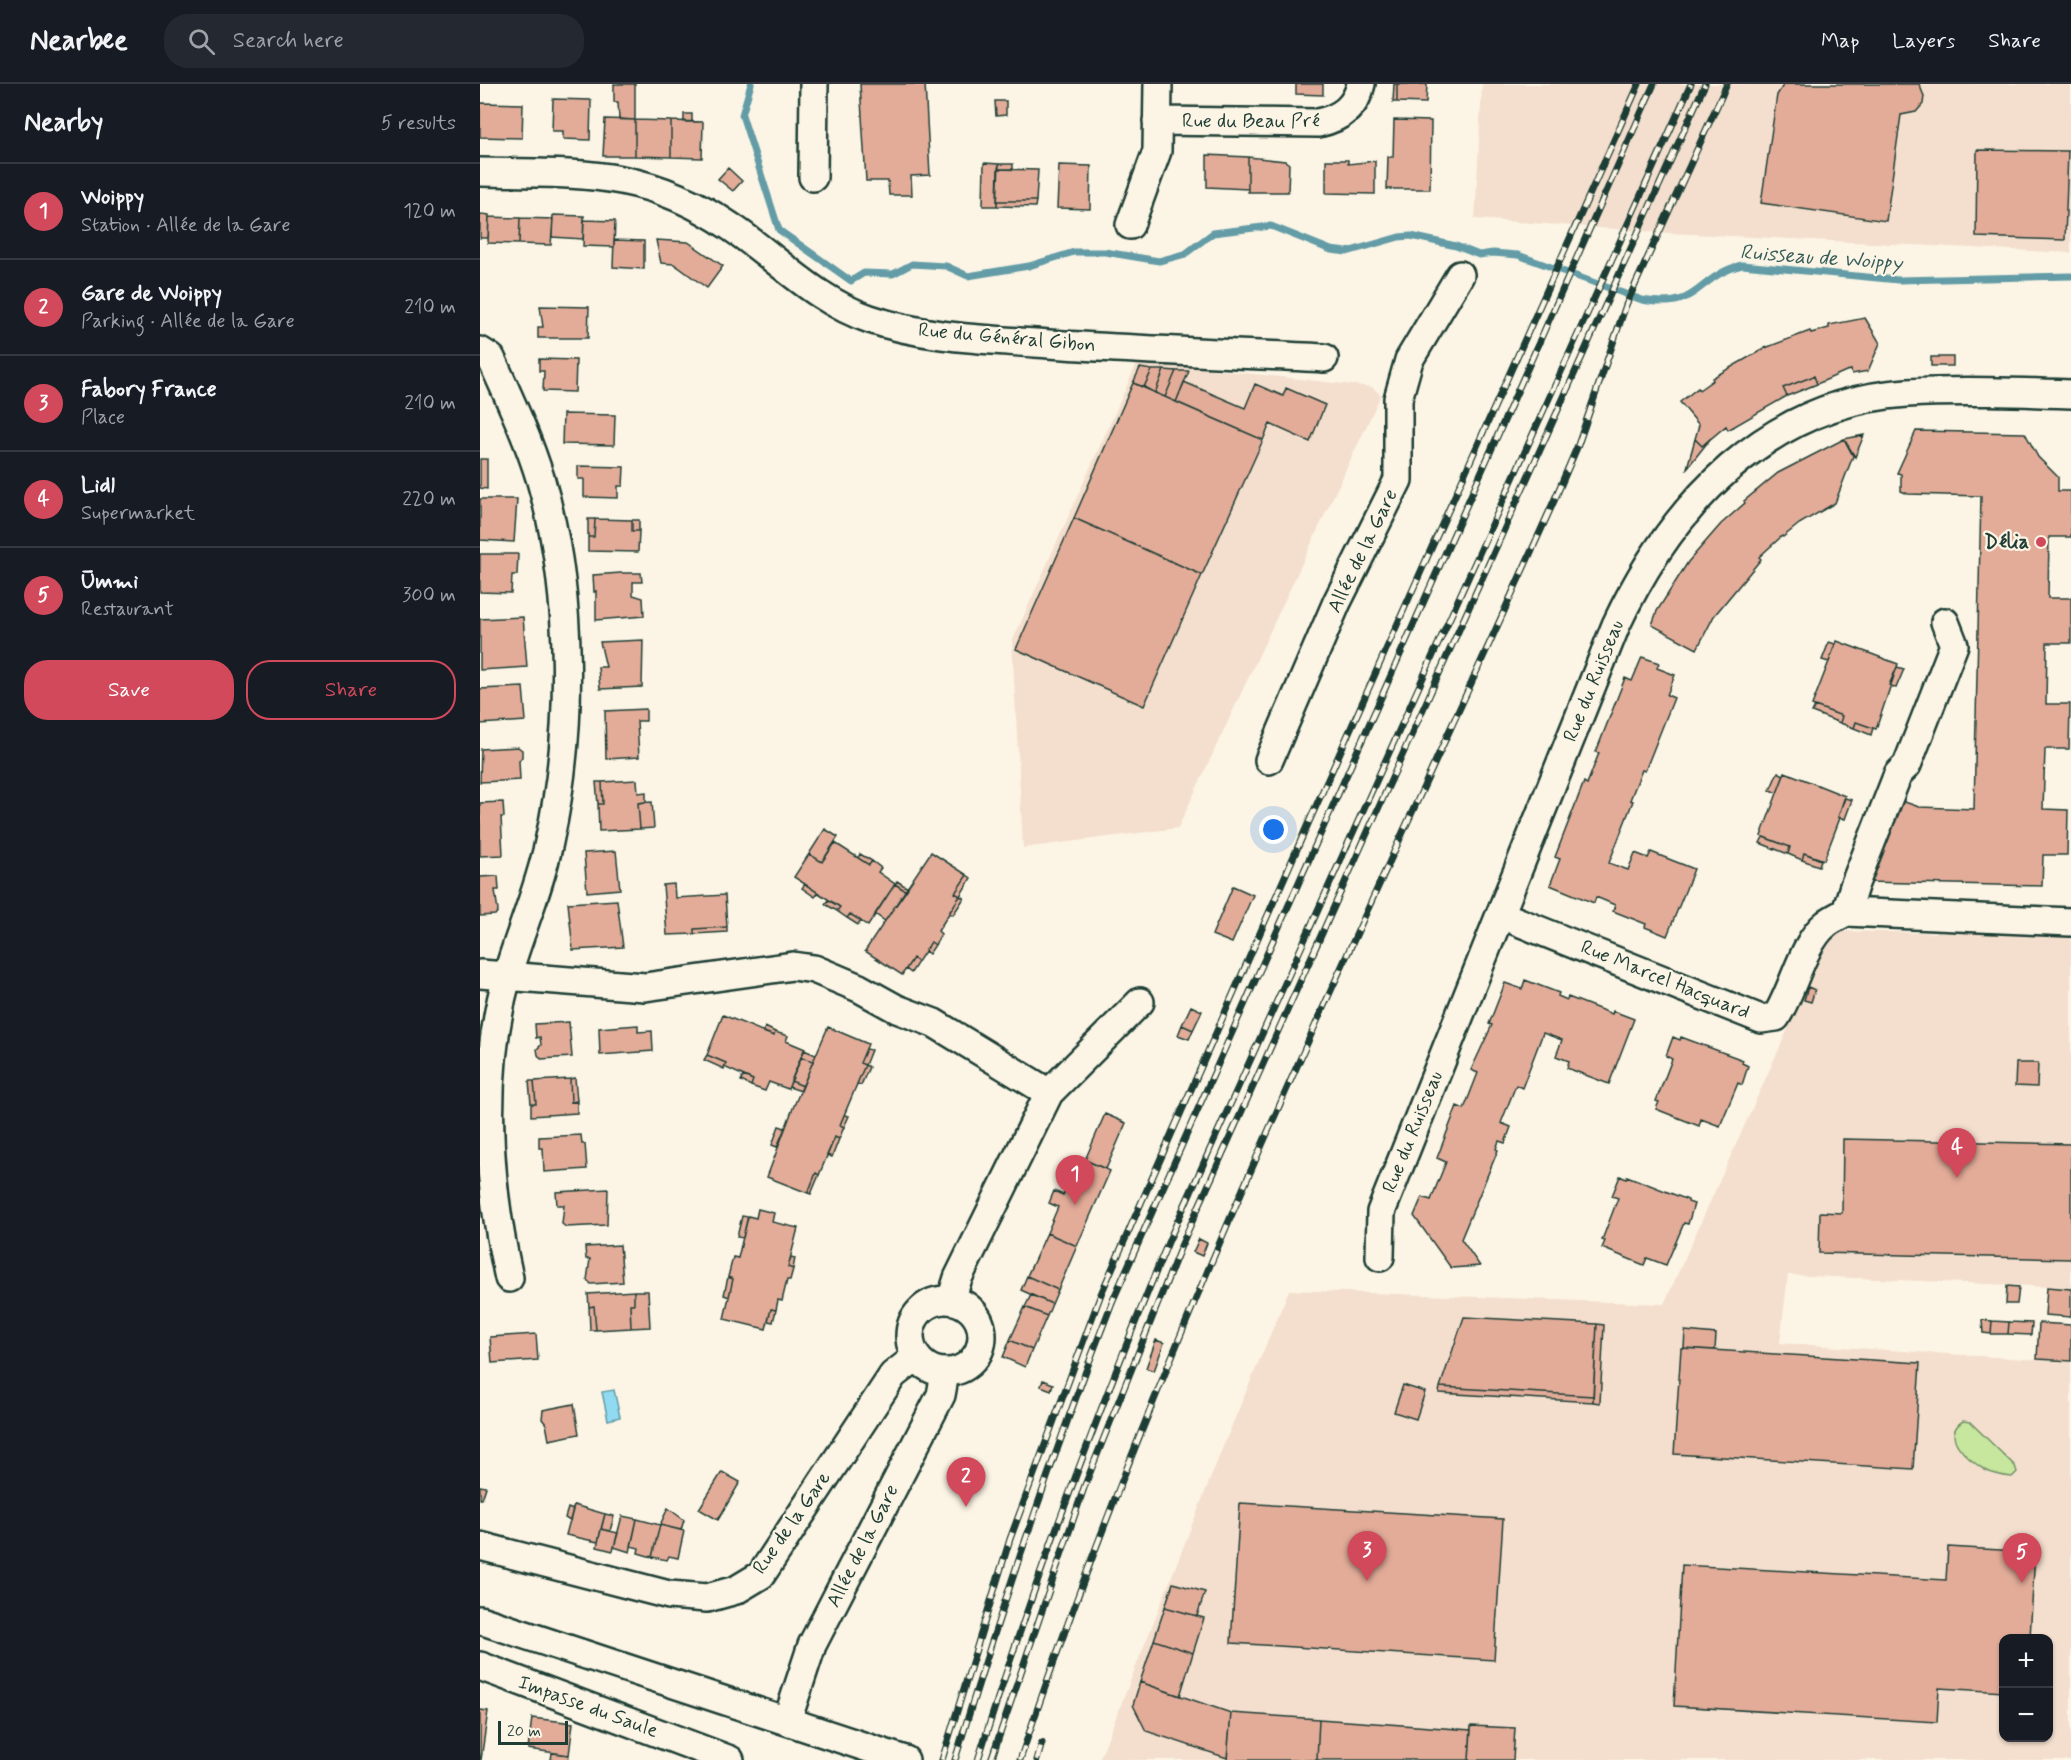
<!DOCTYPE html>
<meta charset="utf-8">
<style>
body{margin:0;font-family:Mynerve,sans-serif;background:#242831;color:#f1f3f6}
.controls{position:absolute;right:18px;bottom:18px;display:grid;overflow:hidden;border-radius:12px;box-shadow:0 2px 4px #0004}
.controls button{width:54px;height:54px;display:grid;place-items:center;padding:0;border:0;border-bottom:2px solid #363941;background:#171b24;color:#f1f3f6;font:30px sans-serif}
.scale{position:absolute;left:18px;bottom:15px;width:70px;box-sizing:border-box;padding-left:6px;border:3px solid #1f3d34;border-top:0;font-size:16px;line-height:21px;white-space:nowrap;color:#1f3d34;-webkit-text-stroke:4px #fcf5e5;paint-order:stroke}
.you{position:absolute;left:794px;top:746px;width:21px;height:21px;margin:-15px;border:4px solid #fff;border-radius:50%;background:#1a73e8;box-shadow:0 0 0 9px #1a73e833}
.badge{display:grid;place-items:center;width:39px;height:39px;border-radius:50%;background:#d1495b;color:#fff;font-size:20px;font-weight:700}
.pin{position:absolute;translate:-50% -50px;filter:drop-shadow(0 2px 3px #0008)}
.pin::after{content:'';position:absolute;top:32px;width:21px;height:18px;background:inherit;clip-path:polygon(0 0,100% 0,50% 100%)}
.list{margin:0;padding:0;list-style:none}
h2{display:flex;justify-content:space-between;align-items:center;height:78px;margin:0;padding:0 24px;font-size:26px}
h2 small{font-size:20px;font-weight:400;color:#9ea1a6}
.list li{display:grid;grid-template-columns:39px 1fr auto;gap:18px;align-items:center;box-sizing:border-box;height:96px;padding:0 24px;border-top:2px solid #363941}
.list b{display:block;font-size:22px;white-space:nowrap}
.list p{margin:0;font-size:20px;white-space:nowrap;color:#9ea1a6}
.list em{font-size:20px;font-style:normal;color:#9ea1a6}
.actions{display:flex;gap:12px;padding:18px 24px}
.actions a{flex:1;padding:14px 0;border:2px solid #d1495b;border-radius:24px;text-align:center;font-size:21px;color:#d1495b}
.actions .main{background:#d1495b;color:#fff}
.icon{flex:none;width:33px;height:33px;fill:none;stroke:currentColor;stroke-width:2;stroke-linecap:round;stroke-linejoin:round}
.map{position:relative;flex:none;width:1591px;height:1676px;overflow:hidden}
header{display:flex;align-items:center;gap:36px;box-sizing:border-box;height:84px;padding:0 30px;background:#171b24;border-bottom:2px solid #363941}
header strong{font-size:28px}
nav{display:flex;gap:33px;margin-inline-start:auto;font-size:21px}
.search{width:420px;height:54px;background:#242831;display:flex;align-items:center;gap:15px;box-sizing:border-box;padding:0 21px;border-radius:24px;color:#9ea1a6;font-size:22px}
main{display:flex}
aside{flex:1;background:#171b24}
.map>svg:first-child{display:block}
</style>
<header>
<strong>Nearbee</strong>
<div class="search"><svg class="icon" aria-label="search" viewBox="0 0 24 24"><circle cx="10" cy="10" r="6"/><path d="M15 15l6 6"/></svg>Search here</div>
<nav><a>Map</a><a>Layers</a><a>Share</a></nav>
</header>
<main>
<aside>
<h2>Nearby<small>5 results</small></h2>
<ul class="list">
<li><span class="badge">1</span><div><b>Woippy</b><p>Station · Allée de la Gare</p></div><em>120 m</em></li>
<li><span class="badge">2</span><div><b>Gare de Woippy</b><p>Parking · Allée de la Gare</p></div><em>210 m</em></li>
<li><span class="badge">3</span><div><b>Fabory France</b><p>Place</p></div><em>210 m</em></li>
<li><span class="badge">4</span><div><b>Lidl</b><p>Supermarket</p></div><em>220 m</em></li>
<li><span class="badge">5</span><div><b>Ūmmi</b><p>Restaurant</p></div><em>300 m</em></li>
</ul>
<div class="actions"><a class="main">Save</a><a>Share</a></div>
</aside>
<div class="map">
<svg width="1591" height="1676" viewBox="0 0 1591 1676">
<rect width="100%" height="100%" fill="#fcf5e5"/>
<filter id="ink" filterUnits="userSpaceOnUse"><feTurbulence type="fractalNoise" baseFrequency=".0167" numOctaves="2"/><feDisplacementMap in="SourceGraphic" scale="12" xChannelSelector="R" yChannelSelector="G"/><feConvolveMatrix kernelMatrix="1 2 1 2 8 2 1 2 1" color-interpolation-filters="sRGB"/></filter>
<g filter="url(#ink)">
<path fill="#f4dfce" fill-rule="evenodd" d="M1002,0H1591V169L1189,149L995,135Z
M658,277L892,303L901,311L698,744L543,764L532,558Z
M1352,847L1591,851V1204L1308,1191L1300,1259L1591,1278V1676H619L744,1360L809,1206L1184,1220ZM1524,1554H1568V1654H1524Z"/>
<path fill="#c7e79e" stroke="#739269" stroke-width="1.5" d="M1483,1337L1490,1338L1535,1382L1537,1388L1532,1393C1523,1392 1513,1390 1505,1386C1489,1376 1459,1352 1483,1337Z"/>
<path fill="#91dbf2" stroke="#639ca6" stroke-width="1.5" d="M134,1306L140,1333L128,1336L122,1308Z"/>
<g fill="none" stroke-linecap="round" stroke-linejoin="round">
<path stroke="#639ca6" stroke-width="7" d="M271,0L262,31L299,146L371,197L384,189L413,190L432,180L466,182L488,192L549,182L594,168H625L679,177L705,170L733,149L791,142L851,166L867,168L919,153L931,152L976,162L999,171L1013,169L1038,171L1162,216C1221,227 1214,193 1262,181L1418,196L1591,192"/>
</g>
<path fill="#e3ac99" stroke="#1f3d34" stroke-width="1.5" d="M134,0H155V36L139,35L138,18H134Z
M380,0H445L450,91L431,92L432,111H409L408,97H386Z
M816,0H843V11L816,10Z
M914,0H917V18H913Z
M917,0H947L946,19L917,18Z
M1304,0H1439L1444,12L1443,20L1436,28L1421,31L1406,137L1281,119L1297,11Z
M73,15L111,16L110,56L83,55V47H72Z
M515,17H526V31L516,32Z
M0,19L43,20L42,54L0,53Z
M204,30H212V38H204Z
M125,35L155,36V72H123Z
M155,36L191,37V73L155,72Z
M914,36L951,37L950,105H907L908,73H913Z
M191,37L223,38L222,74L191,73Z
M1497,66L1588,67L1585,156L1496,153Z
M727,71L768,73V105L727,103Z
M768,73L805,77L809,80L808,108H768Z
M846,76H868V80L895,77V110L846,109Z
M504,79L519,80L517,122H503Z
M519,80H533V85H518Z
M579,81L611,82L610,125L577,124Z
M248,84L262,97L253,107L238,95Z
M518,85L558,86L556,117H517Z
M517,117H556L555,123L517,122Z
M0,130L9,131L8,154H0Z
M73,131L104,132L103,155L72,153Z
M9,133L40,134L39,160L8,159Z
M40,134L73,135L71,161L39,160Z
M104,136L135,137L134,163L103,162Z
M134,156L164,157V185L133,183Z
M176,156L208,158L243,182L227,204L194,180L181,179Z
M60,222L109,223L108,254H58V243H63Z
M1385,234L1400,259L1388,287L1372,290L1371,286L1366,287L1337,300L1334,292L1303,304L1307,312L1248,346L1246,342L1222,362L1215,355L1219,341L1200,318L1218,304L1219,306L1233,296L1232,294L1285,264L1330,247L1331,249L1349,244V241Z
M1451,273H1473V282H1451Z
M59,275L96,276L95,308L63,307L64,287H59Z
M660,284L672,286L664,303L653,299Z
M672,286H684L675,309L664,303Z
M684,286L696,287L685,313L675,309Z
M696,287H709L696,318L685,313Z
M1334,292L1337,300L1307,312L1303,304Z
M704,298L765,324L775,300L803,312L806,304L845,321L830,358L790,340L783,356L696,318Z
M653,299L783,356L722,491L594,434Z
M83,330L135,331L134,361L82,360Z
M1436,347L1545,349L1558,373L1578,393V407H1591V453H1569L1568,514H1591V559H1567L1566,620H1590L1589,665H1565L1563,725L1588,726L1587,771H1563L1562,802L1386,798L1419,716L1439,723L1494,725L1501,412L1428,410L1421,407V390L1417,389Z
M1384,351L1375,373L1364,355Z
M1231,354L1208,383L1207,384L1215,355L1222,362Z
M1364,355L1373,372L1355,419L1319,440L1303,453L1302,452L1279,473L1281,475L1277,480L1234,532L1217,565L1172,541L1177,527L1208,478L1241,440L1265,419L1264,417L1298,389Z
M0,375H7V405L0,404Z
M98,382L144,383L143,402H138V414L104,413V395H98Z
M0,415H37L34,458L0,456Z
M594,434L722,491L664,622L536,565Z
M108,435H115L114,453H108Z
M115,435L152,436V447H159L158,468L108,467V453H114Z
M152,436H159V447H152Z
M0,470H38L37,491H32L31,509L0,508Z
M141,489H161L162,498H153V511L163,514L164,532L116,536V507L114,508L113,491Z
M43,533L47,583L0,586V535Z
M163,556L162,603L120,605L118,583H126L120,558Z
M1357,557L1418,580L1396,645L1376,638L1374,644L1360,639L1362,632L1332,621Z
M1349,558L1355,560L1349,578L1342,576Z
M1162,573L1179,579L1177,584L1195,591L1187,611L1194,614L1165,687L1162,686L1150,716L1153,717L1129,779L1148,786L1155,769L1168,774L1171,768L1214,785L1187,852L1165,843L1166,840L1133,827L1135,821L1116,813L1114,819L1070,801L1080,775L1075,773L1104,698L1107,700L1119,669L1116,668L1145,594L1152,597Z
M1417,583L1424,585L1416,604L1409,601Z
M43,603L46,637L0,640V605Z
M1335,622L1362,632L1360,639L1332,628Z
M166,625V637H157L159,673L126,675L125,627Z
M1376,638L1393,644L1391,651L1374,644Z
M38,663L42,666V673L39,677L40,696L0,698L1,665Z
M1298,688L1304,691L1297,709L1290,706Z
M1305,688L1365,712L1358,733L1360,734L1344,776L1324,769L1322,776L1308,770L1310,763L1281,752Z
M157,696L158,709L166,708V718L158,719L160,745L119,747L118,720H123L122,698Z
M116,698H122L123,720H118Z
M1365,714L1372,716L1365,735L1358,733Z
M23,718L24,733H21L23,771L0,772V719Z
M172,718L174,744L160,745L158,719Z
M345,745L358,753L342,778L329,770Z
M1283,753L1310,763L1308,770L1280,759Z
M355,759L389,781L392,777L401,784L398,788L415,800L388,842L370,830L367,834L357,827L360,823L314,793L329,770L342,778Z
M136,767L140,805L107,808L104,769Z
M451,768L487,791L475,809L480,812L458,847L461,850L455,861L451,858L438,878L433,874L422,891L385,867Z
M1324,769L1341,776L1339,782L1322,776Z
M380,770L392,777L389,781L378,774Z
M487,791L491,794L480,812L475,809Z
M18,792L19,806H15L18,827L15,831L0,832V793Z
M417,797L428,804L426,807L415,800Z
M194,800L195,814L245,811L247,843L214,845V850L187,851L183,801Z
M325,800L338,809L335,813L322,804Z
M415,800L426,807L405,837L395,830Z
M753,802L773,811L752,859L732,851Z
M480,812L484,814L473,831L469,829Z
M137,816L143,863L93,866L88,819Z
M348,816L360,823L357,827L345,820Z
M370,830L381,837L378,841L367,834Z
M247,843V848L214,850V845Z
M451,858L455,861L449,870L445,867Z
M433,874L438,878L431,889L426,885Z
M1045,896L1079,909L1078,912L1087,916L1088,913L1132,930L1133,927L1154,935L1129,1000L1087,984L1089,977L1076,972L1082,956L1063,949L1042,1004L1036,1001L1021,1039L1031,1043L1025,1059L1019,1057L1016,1065L1018,1066L981,1155L1000,1182L971,1184L934,1132L942,1113L951,1116L956,1103L966,1078L957,1074L977,1022L984,1025L998,989L991,986L1012,941L1009,940L1025,899L1042,905Z
M1328,903L1335,906L1331,918L1324,916Z
M711,922L722,927L713,946L702,941Z
M243,931L294,952L295,948L308,952L306,957L325,965L308,1005L289,998L285,1007L271,1002L273,996L244,983L246,979L227,971Z
M89,938L92,973L61,975L58,971L57,965L61,961L60,953L56,954L55,940Z
M158,941V948L172,947L173,967L120,971L119,944Z
M702,941L713,946L709,955L698,951Z
M285,943L295,948L294,952L283,948Z
M348,943L388,960L380,979L385,981L360,1041L364,1043L359,1055L355,1053L339,1091L336,1089L328,1109L287,1093L313,1024Z
M1193,953L1200,956L1201,953L1263,976L1262,979L1268,982L1262,1001L1258,999L1240,1042L1221,1035L1219,1042L1176,1025L1179,1018L1176,1017L1192,975L1186,972Z
M386,965L391,966L385,981L380,979Z
M324,966L336,971L333,977L321,973Z
M227,971L246,979L244,985L224,976Z
M321,973L333,977L323,1002L311,997Z
M1536,979H1558L1557,1003L1535,1002Z
M385,981L389,983L381,1001L377,1000Z
M263,992L273,996L271,1002L261,997Z
M95,994L97,1017L91,1018L90,995Z
M90,995L91,1018L97,1017V1029L51,1032V1020H56L54,997Z
M49,997H54L56,1020H51Z
M311,997L323,1002L321,1007L309,1003Z
M625,1030L646,1039L626,1085L605,1076Z
M364,1031L369,1032L364,1043L360,1041Z
M299,1042L305,1044L297,1063L292,1061Z
M101,1051L102,1060H105L107,1085L64,1088L63,1064H59V1053Z
M355,1053L359,1055L352,1073L347,1071Z
M1363,1055L1591,1060V1175L1339,1169L1340,1128L1362,1129Z
M605,1076L630,1087L597,1162L567,1149L578,1123L569,1119L574,1107L583,1111L597,1080Z
M336,1089L339,1091L331,1110L328,1109Z
M1140,1092L1146,1095L1147,1092L1208,1116V1118L1214,1120L1208,1140L1204,1139L1186,1181L1167,1174L1164,1181L1122,1164L1125,1157L1122,1156L1138,1114L1132,1112Z
M128,1105L127,1141L86,1143L82,1140L84,1121H77L76,1108Z
M278,1125L294,1129L292,1138L318,1144L308,1183L313,1185L310,1196H307L302,1217L298,1216L296,1226L291,1225L286,1245L244,1235L253,1195L248,1193L253,1173L258,1174L268,1132L276,1134Z
M262,1132L268,1133L263,1154L257,1153Z
M567,1149L597,1162L578,1206L547,1192Z
M719,1155L727,1159L722,1172L713,1168Z
M140,1161L143,1198L111,1200L107,1196L110,1175H106L105,1163Z
M311,1173L315,1174L313,1185L308,1183Z
M547,1192L578,1206L572,1220L541,1206Z
M248,1193L253,1195L249,1213L244,1211Z
M1527,1202L1539,1203L1537,1220H1526Z
M1567,1203L1591,1205V1233L1565,1231Z
M154,1207H168L170,1243L151,1244L150,1220H154Z
M154,1207V1220H150L151,1244L116,1246L114,1222L109,1223L108,1210Z
M551,1211L572,1220L567,1232L545,1223Z
M114,1222L116,1246H110L109,1223Z
M545,1223L567,1232L552,1266L530,1256Z
M291,1225L296,1226L293,1238L288,1237Z
M984,1233L1117,1240L1113,1312L960,1303Z
M1502,1236L1512,1237L1511,1250L1503,1249Z
M1512,1237L1529,1238L1528,1250H1511Z
M1529,1238L1552,1239L1551,1251L1528,1250Z
M1559,1239L1591,1241V1277L1557,1275Z
M1117,1240L1124,1241L1120,1319L1113,1318Z
M1205,1247L1236,1250L1235,1266L1204,1264Z
M56,1250L58,1276L12,1279L10,1253Z
M530,1256L552,1266L545,1283L523,1273Z
M676,1256L684,1259L674,1287L666,1284Z
M1201,1264L1440,1279L1433,1385L1194,1370Z
M563,1296L573,1300L571,1306L561,1302Z
M923,1301L945,1308L936,1335L914,1328Z
M960,1303L1113,1312V1318L959,1309Z
M94,1320L99,1350L69,1356L66,1340L62,1335L63,1326Z
M242,1388L260,1398L238,1436L219,1425Z
M0,1402L6,1403L2,1415H0Z
M760,1419L1023,1435L1014,1576L751,1559Z
M94,1421L125,1430L118,1458L86,1451Z
M88,1424L93,1426L90,1437L85,1434Z
M188,1424L204,1436L201,1446L180,1441Z
M125,1430L134,1432L130,1447L121,1445Z
M142,1432L157,1435L150,1468L134,1463Z
M157,1435L180,1441L172,1473L158,1469L159,1464L151,1462Z
M180,1441L204,1447L198,1474L189,1472L187,1476L172,1473Z
M121,1445L138,1449L133,1467L117,1463Z
M1468,1463L1555,1468L1550,1554H1524V1608L1459,1604L1457,1638L1194,1622L1202,1481L1466,1496Z
M693,1499L725,1508L717,1532L685,1523Z
M685,1523L724,1534L713,1569L674,1556Z
M674,1556L713,1569L700,1612L660,1598Z
M660,1598L751,1629L747,1674L666,1647L653,1621Z
M0,1626L8,1627L1,1676H0Z
M751,1629L839,1635L837,1676H747Z
M52,1634L93,1639L89,1671L48,1665Z
M839,1635L991,1646L989,1676H837Z
M991,1642L1035,1644L1033,1676H989Z
M72,1669L89,1671L88,1676H71Z"/>
<g fill="none" stroke-linecap="round" stroke-linejoin="round">
<g stroke="#1f3d34" stroke-width="32">
<path id="minor" d="M677,37L838,39C861,34 876,23 881,0
M0,88C98,90 165,84 251,143C297,174 336,217 390,235C443,253 500,255 555,259C651,266 748,269 844,274
M333,93L334,0
M650,141L677,67L678,0
M0,267L11,274C29,314 48,354 61,397C93,507 94,646 69,758C60,803 41,845 28,889C0,988 7,1095 29,1194
M789,676L857,518L918,396V315L929,276L980,191
M1366,828L1374,802L1418,690L1427,681L1474,561L1465,538
M1021,831L1281,935L1296,933C1313,907 1323,858 1346,840C1352,835 1359,832 1366,828L1591,838
M0,890L165,903L313,882L334,885L379,904L417,925L454,939L569,1009
M900,1173L901,1128L1136,541C1192,421 1287,318 1427,309C1481,306 1537,308 1591,310
M430 1252a36 36 0 1 1 72 0a36 36 0 1 1-72 0Z
M471,1216L478,1194L569,1009L660,918
M0,1462L189,1511L227,1514L256,1506L281,1491L413,1291L436,1273
M0,1536L425,1676
M0,1582L250,1676
M307,1637L332,1561L461,1311L465,1289"/>
</g>
<use href="#minor" stroke="#fcf5e5" stroke-width="27"/>
<g stroke="#1f3d34" stroke-width="7">
<path id="rail" d="M462,1676L530,1455L621,1210L828,740L1159,0
M475,1676C522,1520 574,1367 633,1216L1174,0
M498,1676C553,1500 618,1327 689,1156L1211,0
M511,1676L605,1401L701,1162L1225,0
M540,1676C685,1243 887,833 1074,417L1098,361L1146,221L1247,0
M557,1676L562,1659"/>
</g>
<use href="#rail" stroke="#fcf5e5" stroke-width="4.5" stroke-dasharray="14" stroke-linecap="butt"/>
</g>
</g>
<circle fill="#d1495b" stroke="#fcf5e5" stroke-width="2" cx="1561" cy="458" r="6"/>
<g text-anchor="middle" dominant-baseline="central" stroke-width="4.5" stroke-linejoin="round" paint-order="stroke">
<g font-size="20" fill="#1f3d34" stroke="#fcf5e5">
<text x="771" y="37">Rue du Beau Pré</text>
<text transform="translate(527 254) rotate(5)">Rue du Général Gibon</text>
<text transform="translate(883 467) rotate(-64)">Allée de la Gare</text>
<text transform="translate(1114 597) rotate(-68)">Rue du Ruisseau</text>
<text transform="translate(1185 896) rotate(22)">Rue Marcel Hacquard</text>
<text transform="translate(933 1048) rotate(-68)">Rue du Ruisseau</text>
<text transform="translate(312 1439) rotate(-55)">Rue de la Gare</text>
<text transform="translate(383 1462) rotate(-63)">Allée de la Gare</text>
<text transform="translate(108 1623) rotate(20)">Impasse du Saule</text>
</g>
<g font-size="20" font-weight="bold" fill="#1f3d34" stroke="#fcf5e5" text-anchor="end">
<text x="1549" y="458">Délia</text>
</g>
<g font-size="21" font-style="italic" fill="#365d5a" stroke="#fcf5e5">
<text transform="translate(1341 174) rotate(4)">Ruisseau de Woippy</text>
</g>
</g>
</svg>
<div class="controls">
<button>+</button>
<button>−</button>
</div>
<div class="scale">20 m</div>
<div class="you"></div>
<div class="pin badge" style="left:595px;top:1121px">1</div>
<div class="pin badge" style="left:486px;top:1423px">2</div>
<div class="pin badge" style="left:887px;top:1497px">3</div>
<div class="pin badge" style="left:1477px;top:1094px">4</div>
<div class="pin badge" style="left:1542px;top:1499px">5</div>
</div>
</main>
